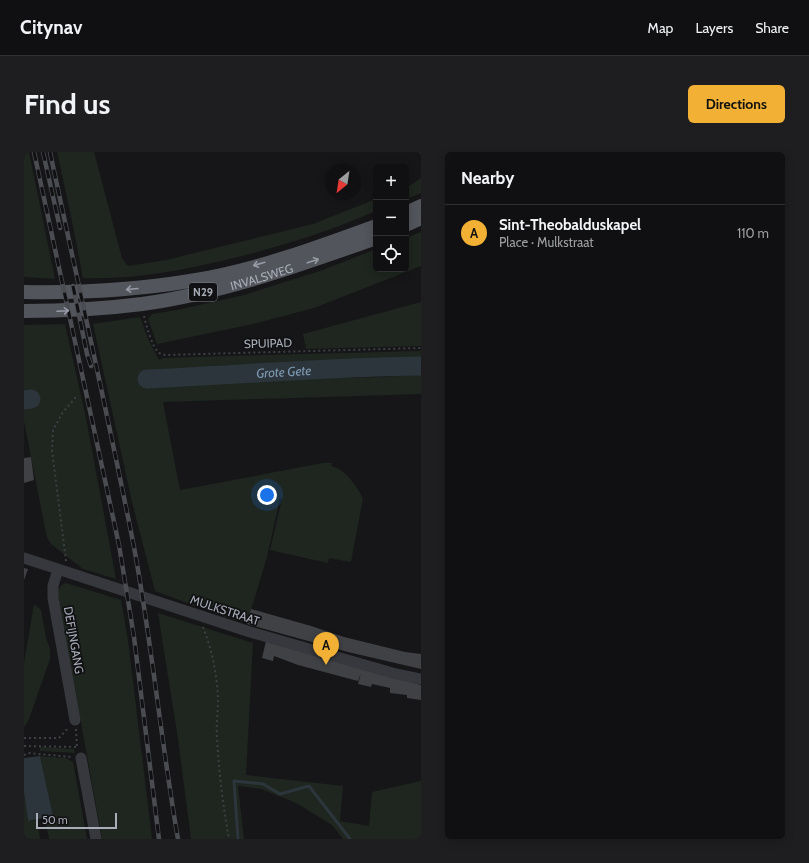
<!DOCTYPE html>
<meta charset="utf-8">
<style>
body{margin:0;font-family:Cabin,sans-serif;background:#1e1e20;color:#f1f3f6}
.controls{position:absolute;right:12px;top:12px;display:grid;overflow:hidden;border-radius:6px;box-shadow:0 2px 10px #0003}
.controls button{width:36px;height:36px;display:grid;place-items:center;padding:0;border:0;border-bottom:1px solid #303032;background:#101012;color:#f1f3f6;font:20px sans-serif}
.compass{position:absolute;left:301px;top:12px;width:36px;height:36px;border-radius:50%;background:#101012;box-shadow:0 2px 10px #0003;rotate:210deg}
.scale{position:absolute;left:12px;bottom:10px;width:81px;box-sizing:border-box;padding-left:4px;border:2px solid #a8adb8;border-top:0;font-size:11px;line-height:14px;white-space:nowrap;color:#a8adb8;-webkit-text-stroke:3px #111113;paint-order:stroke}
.you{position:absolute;left:243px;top:343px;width:14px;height:14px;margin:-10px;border:3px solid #fff;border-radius:50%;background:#1a73e8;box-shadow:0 0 0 6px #1a73e833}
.badge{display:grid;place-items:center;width:26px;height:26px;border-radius:50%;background:#f2b134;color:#111;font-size:13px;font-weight:700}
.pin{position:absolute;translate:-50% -33px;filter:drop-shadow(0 1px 2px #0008)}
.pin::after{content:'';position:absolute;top:21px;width:14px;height:12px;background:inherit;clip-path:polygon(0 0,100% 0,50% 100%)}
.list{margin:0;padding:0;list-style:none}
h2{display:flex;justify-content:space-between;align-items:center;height:52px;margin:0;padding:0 16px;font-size:17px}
h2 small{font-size:13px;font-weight:400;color:#9c9d9f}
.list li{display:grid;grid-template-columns:26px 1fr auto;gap:12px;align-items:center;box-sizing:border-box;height:56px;padding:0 16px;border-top:1px solid #303032}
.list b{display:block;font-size:15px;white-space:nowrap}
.list p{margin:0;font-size:13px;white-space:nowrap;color:#9c9d9f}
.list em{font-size:13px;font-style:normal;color:#9c9d9f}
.icon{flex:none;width:22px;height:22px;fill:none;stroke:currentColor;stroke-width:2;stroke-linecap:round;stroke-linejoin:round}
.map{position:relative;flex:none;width:397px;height:687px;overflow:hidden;border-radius:6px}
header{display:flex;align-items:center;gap:24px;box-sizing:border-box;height:56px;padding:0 20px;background:#101012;border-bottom:1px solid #303032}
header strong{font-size:19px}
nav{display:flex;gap:22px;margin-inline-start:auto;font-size:14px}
.intro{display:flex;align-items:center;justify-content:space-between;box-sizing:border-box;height:96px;padding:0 24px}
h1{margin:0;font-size:28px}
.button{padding:10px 18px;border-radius:6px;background:#f2b134;color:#111;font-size:14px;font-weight:700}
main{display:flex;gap:24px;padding:0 24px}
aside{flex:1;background:#101012;border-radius:6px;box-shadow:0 2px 10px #0003}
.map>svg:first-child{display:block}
</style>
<header>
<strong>Citynav</strong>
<nav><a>Map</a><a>Layers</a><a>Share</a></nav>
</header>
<div class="intro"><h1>Find us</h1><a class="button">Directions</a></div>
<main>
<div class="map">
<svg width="397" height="687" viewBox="0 0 397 687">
<rect width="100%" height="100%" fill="#161618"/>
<path fill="#1e261f" d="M0,0H5L31,127L0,125Z
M33,0H70L98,106L104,114L142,108L289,72L352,47V59C306,79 258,94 210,106C160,118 110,128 59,126L47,64Z
M397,26V41L382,47V36Z
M397,80V114L290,156L229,172L133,192L124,167L128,162L153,158L220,143L299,118L352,97V117H382V86Z
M397,150V194L282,197L279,182Z
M115,165L117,167L124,187L135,208L139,206L166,205L397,199V209L178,217L132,221C127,218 124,221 120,224L121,231L129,233L180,228L362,225L397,222V242L139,250L156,338L299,311H308L307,314C322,317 332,334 339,346L327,410L305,406L304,411L246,398L258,347L256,346L243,405L223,471L201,465L131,439L108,350L69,172Z
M41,172L62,266L92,427L59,417L27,392L23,385L21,376L0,269V258L12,254L6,241H0V173Z
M42,431L97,448L104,488L128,687H78L54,554L33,448C34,440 34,433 42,431Z
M10,452L17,458L22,486L26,497V507L5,567L0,575V511Z
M134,461L229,491L222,623L319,634L316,669L345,674L348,640L397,629V687H319L308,673L272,651L237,637L214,634L220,687H167L154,587Z
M16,595L50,597L51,601L16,599Z
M16,604L42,606L49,610L63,687H25L21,666L29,664Z
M0,640L4,669L13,668L16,687H0Z"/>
<path fill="#2c353c" d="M16,604L29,664L4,669L0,640V606Z"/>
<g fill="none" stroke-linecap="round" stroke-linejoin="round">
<path stroke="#2c353c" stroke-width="3" d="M214,687L210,629L239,632L256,642L285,634L326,687"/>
<g stroke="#2c353c" stroke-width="19">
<path id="s1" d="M123,227C214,223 305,215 397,214"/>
<path d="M0,248L7,247"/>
</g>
</g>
<path fill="#404145" d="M7,305L10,328L0,331V306Z
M0,416L4,417L0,428Z
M227,457L287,474L320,485L381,500L397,502V517L324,500L223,472Z
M242,489L397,533V548L383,546V543L366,541V536L348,532L347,535L334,532L337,521L334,529L274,513L250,504L249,509L238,506Z"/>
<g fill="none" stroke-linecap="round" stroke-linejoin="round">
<path stroke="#3d3f44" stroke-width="2" stroke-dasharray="2 3" stroke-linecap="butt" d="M120,164C122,173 128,195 135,201C137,202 139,202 141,203L397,196
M42,409L28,298L29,278L39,260L52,245
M179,475C188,498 193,522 194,547C194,560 192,573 193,587C195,620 199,654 205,687
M52,577L53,597
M0,586H35L45,575
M0,594L52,595
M0,603L4,601L47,605"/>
<path stroke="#37383d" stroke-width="11" d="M0,406L226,480L372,522L397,527
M34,417L29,434V446L51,568
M57,606L72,687"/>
<g stroke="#53555c" stroke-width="14">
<path d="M382,61L397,54"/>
<path d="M382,73L397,66"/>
<path d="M0,140C56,141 111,138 166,129C230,119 292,96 352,74"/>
<path id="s2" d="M0,159C40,159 79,157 118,152C198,141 276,113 352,86"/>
</g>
<g stroke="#4a4c52" stroke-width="4.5">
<path id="rail" d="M10,0L95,393L110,485L135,687
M19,0L36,76
M26,0C54,132 84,263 110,395C128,492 137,590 154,687
M49,134L63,202L67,214"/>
</g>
<use href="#rail" stroke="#111113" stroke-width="3" stroke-dasharray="9" stroke-linecap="butt"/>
</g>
<defs><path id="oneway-shaft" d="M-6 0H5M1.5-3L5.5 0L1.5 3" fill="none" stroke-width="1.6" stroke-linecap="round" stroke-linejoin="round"/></defs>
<g stroke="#979ba6">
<use href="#oneway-shaft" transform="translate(289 109) rotate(-18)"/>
<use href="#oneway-shaft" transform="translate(235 112) rotate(164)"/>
<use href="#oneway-shaft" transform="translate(108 137) rotate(175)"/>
<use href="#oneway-shaft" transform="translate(39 159) rotate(-3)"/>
</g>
<g text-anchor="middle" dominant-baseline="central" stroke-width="3.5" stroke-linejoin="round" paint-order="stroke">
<rect fill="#111113" stroke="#7b7e86" stroke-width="1" x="165" y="131" width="28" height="18" rx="3"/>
<g font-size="11" font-weight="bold" fill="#a8adb8">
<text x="179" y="140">N29</text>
</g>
<g font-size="12" fill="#a8adb8" stroke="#111113">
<text stroke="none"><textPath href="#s2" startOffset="241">INVALSWEG</textPath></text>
<text transform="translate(244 191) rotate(-2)">SPUIPAD</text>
<text transform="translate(201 458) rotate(18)">MULKSTRAAT</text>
<text transform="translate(50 488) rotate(80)">DEFIJNGANG</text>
</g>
<g font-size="13" font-style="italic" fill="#7f9bb3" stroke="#111113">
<text stroke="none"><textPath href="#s1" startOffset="137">Grote Gete</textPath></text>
</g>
</g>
</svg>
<div class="controls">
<button>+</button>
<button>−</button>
<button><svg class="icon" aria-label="locate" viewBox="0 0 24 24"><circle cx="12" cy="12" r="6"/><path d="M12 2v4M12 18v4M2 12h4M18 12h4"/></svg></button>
</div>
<svg class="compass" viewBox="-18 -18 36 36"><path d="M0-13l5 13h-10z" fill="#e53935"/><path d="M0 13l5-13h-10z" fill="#9c9d9f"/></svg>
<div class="scale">50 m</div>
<div class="you"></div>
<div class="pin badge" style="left:302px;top:513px">A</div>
</div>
<aside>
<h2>Nearby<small></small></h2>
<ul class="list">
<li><span class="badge">A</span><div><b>Sint-Theobalduskapel</b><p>Place · Mulkstraat</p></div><em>110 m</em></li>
</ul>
</aside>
</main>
